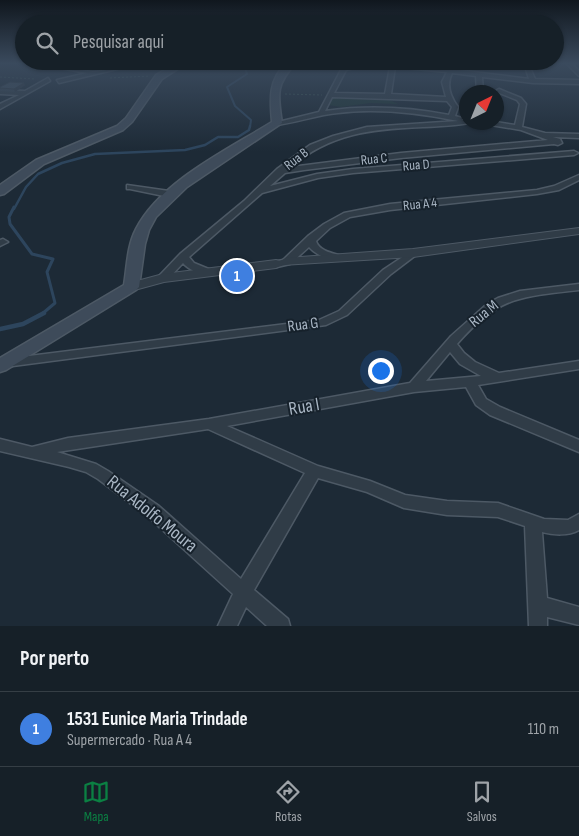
<!DOCTYPE html>
<html lang="pt">
<meta charset="utf-8">
<style>
body{margin:0;font-family:"Sofia Sans Condensed",sans-serif;background:#232d34;color:#f1f3f6}
.compass{position:absolute;left:459px;top:85px;width:45px;height:45px;border-radius:50%;background:#162028;box-shadow:0 1px 4px #0004;rotate:43deg}
.you{position:absolute;left:380px;top:370px;width:18px;height:18px;margin:-12px;border:4px solid #fff;border-radius:50%;background:#1a73e8;box-shadow:0 0 0 8px #1a73e833}
.badge{display:grid;place-items:center;width:32px;height:32px;border-radius:50%;background:#0b8043;color:#fff;font-size:16px;font-weight:700}
.pin{position:absolute;translate:-50% -50%;border:2px solid #fff;box-shadow:0 1px 5px #0006}
.list{margin:0;padding:0;list-style:none}
h2{display:flex;justify-content:space-between;align-items:center;height:65px;margin:0;padding:0 20px;font-size:21px}
h2 small{font-size:16px;font-weight:400;color:#9ea3a8}
.list li{display:grid;grid-template-columns:32px 1fr auto;gap:15px;align-items:center;box-sizing:border-box;height:75px;padding:0 20px;border-top:1px solid #353e45}
.list b{display:block;font-size:19px;white-space:nowrap}
.list p{margin:0;font-size:16px;white-space:nowrap;color:#9ea3a8}
.list em{font-size:16px;font-style:normal;color:#9ea3a8}
.icon{flex:none;width:28px;height:28px;fill:none;stroke:currentColor;stroke-width:2;stroke-linecap:round;stroke-linejoin:round}
.map{position:relative;flex:none;width:579px;height:626px;overflow:hidden}
.search{position:absolute;background:#162028;box-shadow:0 1px 4px #0004;left:15px;right:15px;top:15px;height:55px;display:flex;align-items:center;gap:12px;box-sizing:border-box;padding:0 18px;border-radius:28px;color:#9ea3a8;font-size:19px}
.sheet{height:140px;background:#162028}
nav{display:flex;justify-content:space-around;align-items:center;box-sizing:border-box;height:70px;border-top:1px solid #353e45;background:#162028;font-size:14px;color:#9ea3a8}
nav a{display:grid;justify-items:center;gap:2px}
nav .on{color:#0b8043}
.map>svg:first-child{display:block}
</style>
<div class="map">
<svg width="579" height="626" viewBox="0 0 579 626">
<rect width="100%" height="100%" fill="#1d2a36"/>
<path fill="#1f3637" d="M333,96L385,98L398,104L370,103L341,107L328,105Z"/>
<g fill="none" stroke-linecap="round" stroke-linejoin="round">
<path stroke="#2d455d" stroke-width="2" d="M249,63L245,68L247,74L227,87L235,106L251,120L250,127"/>
<path stroke="#2d455d" stroke-width="2.5" d="M14,209L26,187L38,174L62,163L95,154L185,150L205,145L218,137H238L249,130L250,126"/>
<path stroke="#2d455d" stroke-width="3" d="M14,207L9,217L10,224L32,254L53,259L47,272L55,303L42,314"/>
<path stroke="#2d455d" stroke-width="4.5" d="M0,329L23,324L44,313"/>
<g stroke="#4d5965" stroke-width="3">
<path id="minor" d="M33,63C53,63 72,69 92,72C101,73 128,63 142,63L59,83L57,80L87,73Z
M380,63L434,67L529,79L525,66L522,63H528L535,79L579,80V84L533,83L482,77L483,92H477L476,76L452,73C446,85 450,96 458,107L455,116L462,118V120H466V122L469,123C454,126 439,126 423,127C373,129 330,133 291,167L401,153L548,140L521,130L479,123L496,122L515,125L520,104L517,100L497,92V90L499,89L521,98L526,104L522,127L545,133L579,134V138L553,137L560,139L562,143L558,145L554,144L401,158L304,170L285,173L270,186L317,174L353,169L574,151L578,153L574,155L353,173L318,178L262,193L189,257L194,263L211,270L212,272L211,274C202,276 189,270 183,263L167,280H159L158,278L159,276L180,254L244,201L277,169L310,145L333,136L367,127L458,121C419,113 378,108 338,113C317,115 298,122 277,125L274,123L319,112L342,68L357,64ZM357,67H390L385,94L334,93L346,70ZM395,67L447,72L442,82L446,97L391,94ZM332,97L447,101L452,107L449,115C408,107 367,105 325,111Z
M482,63H494L495,64L492,66Z
M566,63H571L579,71V76Z
M48,78L50,81L0,109V104L19,95L0,94V90L25,91Z
M579,175V180L559,190L537,194L390,210L350,217L330,228L316,241C319,251 332,253 342,256L343,258L342,260C331,262 316,255 309,247L290,264L277,267L272,264L273,262L283,260L308,236L324,224L344,213L390,204L537,190L554,186Z
M127,185L169,191L173,194L169,197L130,189H127Z
M3,239L8,242L0,246V240Z
M413,250L418,253L416,255L391,274L347,315L326,325L5,367L0,365L1,360L5,359L319,320L339,311L383,270Z
M579,284V290C519,297 499,296 457,344L464,353L475,362L499,373L579,361V369L478,385L486,399L500,407L579,440V452L490,415L476,405L466,387L414,392L227,426L318,466L370,481L405,495L447,501L498,503L544,519L568,520L579,514V530C569,536 553,535 542,532L547,598L579,607V625L547,617V626H529L525,526L498,517L447,515L404,508L367,492L318,478L254,590L288,619L290,626H267L246,607L237,626H218L233,594L147,516L98,479L86,472L69,467L0,451V439L32,447L68,438L209,419L410,383L451,336L487,304L498,298L520,291ZM450,352L460,364L481,376L426,381ZM208,429L305,473L241,579L159,506L108,471L96,464L57,452Z"/>
</g>
<g stroke="#4d5965" stroke-width="2">
<path id="tertiary" d="M579,228V234L413,257L282,265L276,268L164,282L131,291L125,287L126,284L163,274L276,260L280,261L286,258L413,249Z"/>
</g>
<g stroke="#4d5965" stroke-width="3">
<path id="secondary" d="M177,63H187L162,79L132,122L123,130L44,164L4,194L0,195V185L36,160L117,126L126,118L156,75Z
M287,63H296C275,85 278,95 282,123L187,187L156,217L149,230L145,244L139,287L136,290L6,370L0,372V358L124,285C127,267 127,246 136,229C161,181 227,150 272,122C270,100 268,79 287,63Z"/>
</g>
<path stroke="#395251" stroke-width="1" stroke-dasharray="2 2" stroke-linecap="butt" d="M0,77L35,79
M110,78L150,76
M285,94L322,95"/>
<use href="#minor" fill="#303c47" fill-rule="evenodd"/>
<use href="#tertiary" fill="#303c47" fill-rule="evenodd"/>
<use href="#secondary" fill="#3e4b5a" fill-rule="evenodd"/>
</g>
<path fill="#34414e" d="M25,85L15,92L0,91V87Z"/>
<path fill="#2b3540" d="M24,83L25,85L15,92L14,89Z"/>
<path fill="#3d4c5b" stroke="#2b3540" d="M10,82L24,83L14,89L0,88V87Z"/>
<linearGradient id="sky" x2="0" y2="1"><stop stop-color="#10171e"/><stop offset="0.42" stop-color="#3a4a5d"/><stop offset="1" stop-color="#3a4a5d" stop-opacity="0"/></linearGradient>
<rect width="579" height="151" fill="url(#sky)"/>
<g text-anchor="middle" dominant-baseline="central" stroke-width="4" stroke-linejoin="round" paint-order="stroke">
<g font-size="14" fill="#a9b6c4" stroke="#16212b">
<text transform="translate(296 159) rotate(-38)">Rua B</text>
<text transform="translate(374 159) rotate(-6)">Rua C</text>
<text transform="translate(416 165) rotate(-5)">Rua D</text>
<text transform="translate(420 204) rotate(-6)">Rua A 4</text>
</g>
<g font-size="16" fill="#a9b6c4" stroke="#16212b">
<text transform="translate(484 314) rotate(-39)">Rua M</text>
<text transform="translate(303 325) rotate(-8)">Rua G</text>
</g>
<g font-size="19" fill="#a9b6c4" stroke="#16212b">
<text transform="translate(304 407) rotate(-10)">Rua I</text>
<text transform="translate(152 514) rotate(39)">Rua Adolfo Moura</text>
</g>
</g>
</svg>
<svg class="compass" viewBox="-18 -18 36 36"><path d="M0-13l5 13h-10z" fill="#e53935"/><path d="M0 13l5-13h-10z" fill="#9ea3a8"/></svg>
<div class="you"></div>
<div class="pin badge" style="left:237px;top:276px;background:#3f7fe0">1</div>
<div class="search"><svg class="icon" aria-label="search" viewBox="0 0 24 24"><circle cx="10" cy="10" r="6"/><path d="M15 15l6 6"/></svg>Pesquisar aqui</div>
</div>
<section class="sheet">
<h2>Por perto<small></small></h2>
<ul class="list">
<li><span class="badge" style="background:#3f7fe0">1</span><div><b>1531 Eunice Maria Trindade</b><p>Supermercado · Rua A 4</p></div><em>110 m</em></li>
</ul>
</section>
<nav>
<a class="on"><svg class="icon" aria-label="map" viewBox="0 0 24 24"><path d="M3 6l6-2 6 2 6-2v14l-6 2-6-2-6 2zM9 4v14M15 6v14"/></svg>Mapa</a>
<a><svg class="icon" aria-label="directions" viewBox="0 0 24 24"><path d="M12 3l9 9-9 9-9-9zM9 14v-3h6M13 9l2 2-2 2"/></svg>Rotas</a>
<a><svg class="icon" aria-label="saved" viewBox="0 0 24 24"><path d="M7 4h10v16l-5-4-5 4z"/></svg>Salvos</a>
</nav>
